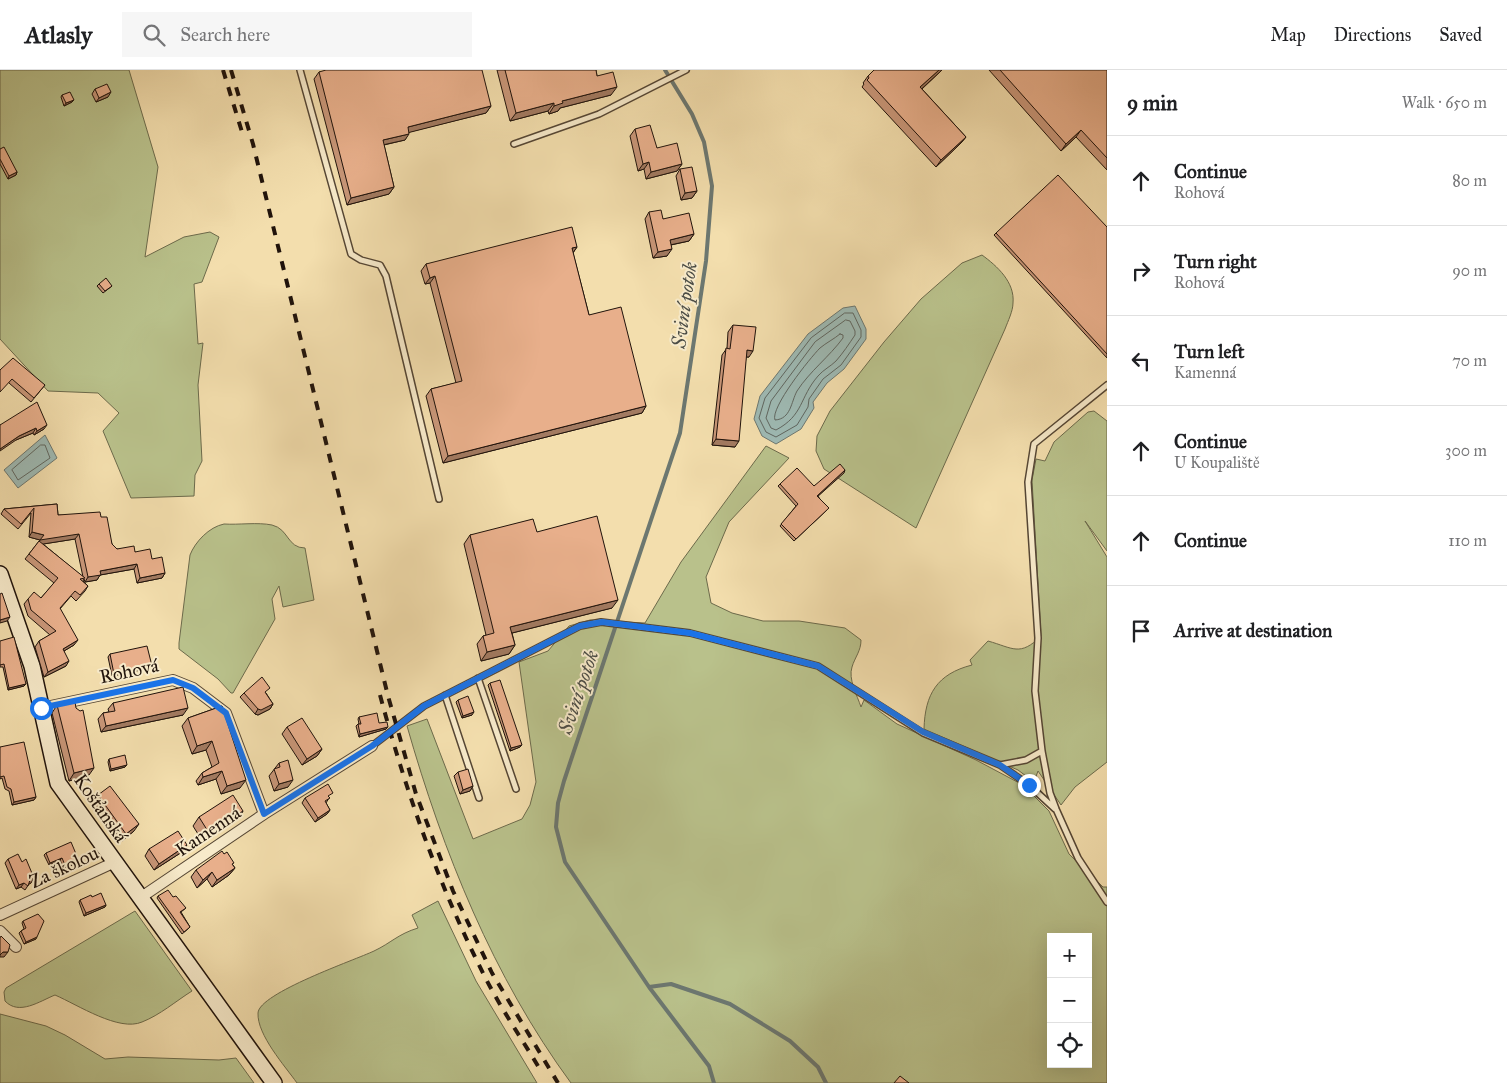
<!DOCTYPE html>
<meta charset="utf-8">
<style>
body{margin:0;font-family:"IM FELL Great Primer",serif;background:#f6f6f6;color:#202124}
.controls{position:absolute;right:15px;bottom:15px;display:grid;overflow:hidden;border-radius:0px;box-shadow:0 5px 20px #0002}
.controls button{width:45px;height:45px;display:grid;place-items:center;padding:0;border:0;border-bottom:1px solid #e0e0e0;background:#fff;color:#202124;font:25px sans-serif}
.stop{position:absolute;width:15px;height:15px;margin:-11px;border:4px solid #1a73e8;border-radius:50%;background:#fff}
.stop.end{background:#1a73e8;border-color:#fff;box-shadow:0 1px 5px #0008}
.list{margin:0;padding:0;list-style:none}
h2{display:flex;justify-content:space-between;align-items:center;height:65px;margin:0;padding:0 20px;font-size:21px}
h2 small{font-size:16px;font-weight:400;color:#757577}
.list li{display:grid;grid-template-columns:32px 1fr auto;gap:15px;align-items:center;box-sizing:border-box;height:90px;padding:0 20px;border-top:1px solid #e0e0e0}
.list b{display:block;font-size:19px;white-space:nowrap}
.list p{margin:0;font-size:16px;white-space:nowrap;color:#757577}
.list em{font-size:16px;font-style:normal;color:#757577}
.icon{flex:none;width:28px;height:28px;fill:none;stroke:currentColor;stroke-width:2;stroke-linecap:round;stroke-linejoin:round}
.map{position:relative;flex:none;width:1107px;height:1013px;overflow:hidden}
header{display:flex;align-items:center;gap:30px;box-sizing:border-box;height:70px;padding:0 25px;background:#fff;border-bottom:1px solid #e0e0e0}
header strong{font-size:24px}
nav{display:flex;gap:28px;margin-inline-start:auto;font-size:18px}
.search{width:350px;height:45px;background:#f6f6f6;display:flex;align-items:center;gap:12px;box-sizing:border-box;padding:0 18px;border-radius:0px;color:#757577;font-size:19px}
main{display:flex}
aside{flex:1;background:#fff}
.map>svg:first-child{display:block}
</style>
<header>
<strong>Atlasly</strong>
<div class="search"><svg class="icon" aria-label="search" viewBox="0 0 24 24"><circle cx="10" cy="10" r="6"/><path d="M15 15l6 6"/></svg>Search here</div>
<nav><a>Map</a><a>Directions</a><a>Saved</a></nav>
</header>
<main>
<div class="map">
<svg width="1107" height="1013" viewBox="0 0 1107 1013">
<rect width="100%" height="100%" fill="#f3dead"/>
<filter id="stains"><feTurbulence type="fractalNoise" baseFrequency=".004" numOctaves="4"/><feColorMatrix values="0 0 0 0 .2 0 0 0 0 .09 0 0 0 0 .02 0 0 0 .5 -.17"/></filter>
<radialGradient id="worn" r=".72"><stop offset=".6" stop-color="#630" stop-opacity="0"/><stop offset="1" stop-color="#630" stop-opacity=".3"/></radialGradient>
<path fill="#b9c18b" stroke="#6c6a4b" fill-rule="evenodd" d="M0,0H129L158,97L145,187L184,167L210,162L219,167L202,212L194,214L198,274L203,273L198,315L202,391L195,405L194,426L131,428L103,361L119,343L98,323L48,321L0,269Z
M982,185C997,196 1015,212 1013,233C1013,241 1008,251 1005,259L916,458L824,399L816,381L817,366L830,341L884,272L921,229L962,193Z
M1094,341L1107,351V481L1085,451L1107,487V692L1075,717L1061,735L1038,701L1034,712L1018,700L924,659C925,624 937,604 972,595L970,590L988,571C1013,578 1020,587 1041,566L1032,410L1036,389L1045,391L1054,372L1088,342Z
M766,376L789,388L729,452L706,507L711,533L732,543L763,551H799L845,558L861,570C861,581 855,587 852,597C848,609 857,625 861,637L864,630L897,654L976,690L1023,715L1049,741L1069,784L1103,817H1107V1013H571C493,907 443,782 407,656L427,649L473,769L522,749L530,735L536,712L519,592L548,581L569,556L590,550L645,553L681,492ZM1051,867H1088V994H1051Z
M224,454C239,455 257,452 272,455C289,459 287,478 305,478L314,530L283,537L279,516L272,529L275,549L233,623H231L218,609L179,579V573L190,485C195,472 209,457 224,454Z
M438,831L476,911L537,1013H297C285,996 257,965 258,943C259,923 355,890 374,881C391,873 398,864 418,858L412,845Z
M135,841L192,921C176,931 160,945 142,952C119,962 78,935 55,925C40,931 19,946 5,931L4,922L6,918Z
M0,944L46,956L65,965L105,989L128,987L219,990L236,988L254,1013H0Z"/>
<path fill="#9ebab4" stroke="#6c7770" d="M855,236L866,259V269L844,299L827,313L813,332L814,338L801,359L776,374L762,366L754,349L760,326L808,264L843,238Z
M45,365L57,388L18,418L4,400Z"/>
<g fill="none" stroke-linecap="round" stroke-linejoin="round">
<path stroke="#5f6660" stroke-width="1" d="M845,243H853L861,260V267L841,295L823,309L809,329L808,337L797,355L776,367L766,362L759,348L765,328L811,268Z
M846,250L850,251L855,261V265C849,274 843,283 836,291C831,296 823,300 818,306C799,328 804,345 776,360L771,358L766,348L771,331L815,272Z
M840,264L843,265V268C829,287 810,301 797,321C791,332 791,349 775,350C770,338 810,288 820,278C826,273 834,269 840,264Z
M41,375H45L50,388L18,410L12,400Z"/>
<path stroke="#6c7770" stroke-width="4" d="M665,0L692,44L704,72L712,116L706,191L680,363L564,711L558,733L556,757L565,792L649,917L709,996L714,1013
M649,917L671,914L730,934L790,971L818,997L826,1013"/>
<g stroke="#554634" stroke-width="8">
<path id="lane" d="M300,0L351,184L361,190L380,195L386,206L439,429
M514,74L599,44L686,0
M1107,315L1034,374L1028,412L1038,568L1035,621L1042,681L1050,723L1056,739L1078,788L1107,832
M478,608L516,719
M445,625L479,728
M372,676L424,636L580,556L601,552L690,563L818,596L923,663L1000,695L1026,690L1042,681
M1000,695L1029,715L1055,739"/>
</g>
<g stroke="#554634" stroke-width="12">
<path id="street" d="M41,638L173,610L193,618L226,643L264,744
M140,828L264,744L372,676
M0,845L115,792
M0,861L16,877"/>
</g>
<g stroke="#20130b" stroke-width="18">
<path id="secondary" d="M0,504L32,596L58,713L274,1013"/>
</g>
<use href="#lane" stroke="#f7eaca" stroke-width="5"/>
<use href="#street" stroke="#f7eaca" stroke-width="10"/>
<use href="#secondary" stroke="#f7eaca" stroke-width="15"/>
<path stroke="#20130b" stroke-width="4" stroke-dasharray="9 9" stroke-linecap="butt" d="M223,0L242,62
M231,0L253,74L388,626L416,724L453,821L492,903L558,1013
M380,625C406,722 439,816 484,905C500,937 520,966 538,996"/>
</g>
<path fill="#c89678" stroke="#20130b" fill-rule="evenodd" d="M497,0H596L597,6L611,25L560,38L558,41L549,44L548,41L510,51Z
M874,0H942L922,19L966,67L961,73L936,97L862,17L864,14L863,13L868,6Z
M989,0H1107V100L1076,67L1061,81Z
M319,2L491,36L486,43L409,62L405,70L384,75L394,117L389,124L347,135L314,9Z
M95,19L108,27L96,32L92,24Z
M62,25L72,32L64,36L61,27Z
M635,59L657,78L682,94L677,101L646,109L644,99L638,101L630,66Z
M0,79L17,102L16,105L8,109L0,94Z
M680,99L697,121L692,128L681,130L676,106Z
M649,142L663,149L694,164L689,171L671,175L667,186L653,188L645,149Z
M1107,157V288L994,165L996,163Z
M577,177L573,183L589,245L646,336L642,343L443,393L426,326L431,319L456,313L430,213L425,214L421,201L426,194Z
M99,214L112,216L103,223L97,216Z
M733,255L749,287H746L735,377L712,375L722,285L727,278L728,262Z
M0,300L45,315L31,332L9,313Z
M0,355L44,359L34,365L33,363L16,370Z
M845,400L818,426L827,440L794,471L780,456L796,436L778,416L780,414L814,416Z
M57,434L58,445L101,447L112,474L117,479L135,482L152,489L165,503L162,508L137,513L134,499L100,505L97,510L85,512L84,509L83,511L88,516L85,521L76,531L71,526L60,539L74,575L64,581L66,596L44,607L35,577L39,571L50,565L28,546L24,534L28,529L41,528L54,513L25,489L40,470L29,467L31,443L18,459L1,444L4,439ZM75,469L83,507L43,474Z
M537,462L612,538L512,563L515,575L509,584L481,591L477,574L483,566L486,565L464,474L470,465Z
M0,571L26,614L24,616L8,620L3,597H0Z
M110,584L150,598L112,606L108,587Z
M490,613L520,677L510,681L488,615Z
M244,623H266L273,634L270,639L258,645L255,644L240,627Z
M458,630L472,645L462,648L456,632Z
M113,633L183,645L101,662L98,649L103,643L109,642L108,639Z
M57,635L76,638L89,705L69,711L52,643Z
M222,636L240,718L221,724L216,709L198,715L196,711L202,703L212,697L206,680L192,684L182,656L188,648Z
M359,647L386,659L359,667L356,656L358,654H359L358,649Z
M287,657L322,679L317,686L302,695L282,664Z
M0,677L36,727L34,730L12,735L9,721L5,719L2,708L0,709Z
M109,689L125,697L110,701L108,692Z
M279,693L288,717L274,721L269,706Z
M458,702L473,716L470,721L460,724L454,706Z
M98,725L134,761L122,771L93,731Z
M305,728H329L326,733L330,740L327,744L315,752L302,733Z
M243,741L237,750L203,772L193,756L199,747Z
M149,779L182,782L154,800L145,786Z
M46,783L77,793L64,799L60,790L49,795L44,785Z
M8,789L31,813L29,814L25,820L21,817L16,819L5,793Z
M233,795L235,798L229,805L212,817L207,809L197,818L191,807L196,800Z
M158,826L173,827L186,838L181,842L190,857L188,859L182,864L157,828Z
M92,827L106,835L105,837L84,846L79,832L80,830Z
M23,851L36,869L24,874L19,863L21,861L24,859L22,853Z"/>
<path fill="#a27a61" stroke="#20130b" d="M939,0H942L916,24L920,17Z
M617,17L611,25L560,38L558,41L549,44L554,36L562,31Z
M111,22L108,27L96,32L99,28Z
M74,30L72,32L64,36L66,33Z
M554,33L548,41L510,51L516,43Z
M491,36L486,43L403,64L408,57Z
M1081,60L1076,67L1061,81L1066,74Z
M409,64L405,70L378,76L383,70Z
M966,67L961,73L936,97L941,90Z
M649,92L644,99L638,101L643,94Z
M682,94L677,101L646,109L651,102Z
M17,102L16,105L8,109L9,106Z
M394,117L389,124L347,135L351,128Z
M697,121L692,128L681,130L685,123Z
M694,164L689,171L665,176L670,170Z
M577,177L572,184V178Z
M672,179L667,186L653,188L658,182Z
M435,206L430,213L425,214L430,208Z
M747,280L753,281L749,287H743Z
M646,336L642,343L443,393L448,386Z
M47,355L44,359L34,365L37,361Z
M36,358L33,363L16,370L0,381V379L19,366Z
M716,369L739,371L735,377L712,375Z
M845,400L844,403L816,428L817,426Z
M32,462L44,465L79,464L75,469L37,475L40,470L29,467Z
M137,494L134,499L100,505L97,510L85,512L88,507L100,501Z
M165,503L162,508L137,513L140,508Z
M618,530L612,538L504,565L510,557Z
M10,547L7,551L0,553V550Z
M78,570L74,575L59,584L63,579Z
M515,575L509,584L481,591L487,582Z
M69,591L66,596L44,607L48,602Z
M152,596L150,598L112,606L114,604Z
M26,614L24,616L8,620L9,618Z
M273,634L270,639L258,645L255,644L258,639Z
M188,638L183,645L101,662L106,656Z
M474,642L472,645L462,648L463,646Z
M388,657L386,659L359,667L360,664Z
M212,671L206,680L192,684L197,676Z
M522,675L520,677L510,681L511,678Z
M322,679L317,686L302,695L307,689Z
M127,695L125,697L110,701L111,699Z
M94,698L89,705L69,711L74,703Z
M222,701L216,709L198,715L203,707Z
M246,710L240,718L221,724L227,716Z
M293,710L288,717L274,721L279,714Z
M473,716L470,721L460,724L463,720Z
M36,727L34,730L12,735L14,732Z
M330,740L327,744L315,752L318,748Z
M243,741L237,750L203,772L209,763Z
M139,754L134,761L122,771L126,764Z
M187,775L182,782L154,800L159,794Z
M62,788L60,790L49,795L50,793Z
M79,791L77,793L64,799L66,797Z
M235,798L229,805L212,817L217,810Z
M212,802L207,809L197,818L203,810Z
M34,808L31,813L27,815L30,810Z
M24,813L21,817L16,819L19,815Z
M106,835L105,837L84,846L86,843Z
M37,867L36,869L24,874L26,872Z
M3,882H8L4,887H0V885Z"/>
<path fill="#e8af8b" stroke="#20130b" d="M326,0H482L491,36L408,57L409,64L383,70L394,117L351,128L319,2Z
M505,0H596L597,6L613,2L617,17L562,31L563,33L554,36V33L516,43Z
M874,0H939L920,17L966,67L941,90L867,10L869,8L868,6Z
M1000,0H1107V88L1081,60L1066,74Z
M107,14L111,22L99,28L95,19Z
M70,22L74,30L66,33L62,25Z
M650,55L657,78L677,73L682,94L651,102L649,92L643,94L635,59Z
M4,77L17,102L9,106L0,89V79Z
M692,97L697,121L685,123L680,99Z
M1058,105L1107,157V284L996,163Z
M661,140L663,149L689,143L694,164L670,170L672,179L658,182L649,142Z
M572,157L577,177L572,178L589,245L621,237L646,336L448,386L431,319L462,311L435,206L430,208L426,194Z
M106,208L112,216L105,221L99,214Z
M733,255L756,257L753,281L747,280L739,371L716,369L726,278L730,279Z
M13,288L45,315L34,328L12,309L0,322V300Z
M37,332L47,355L37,361L36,358L19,366L0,379V355Z
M840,394L845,400L817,426L829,438L796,469L781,454L798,434L780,414L797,398L814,416Z
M57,434L58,445L100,442L101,447H107L112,474L117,479L134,476L135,482L150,479L152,489L162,487L165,503L140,508L137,494L100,501L101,505L88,507L79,464L40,470L44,465L32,462L34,438L21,454L4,439Z
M597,446L618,530L510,557L515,575L487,582L483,566L494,563L470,465L533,449L537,462Z
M39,471L85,508L80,509L88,516L80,525L75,521L60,538L78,570L63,579L69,591L48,602L39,571L56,561L31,540L28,529L34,522L41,528L58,508L29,484Z
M2,523L10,547L0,550V524Z
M14,567L26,614L9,618L4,594L0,595V571Z
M147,576L152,596L114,604L110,584Z
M262,607L270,618L265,622L273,634L261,640L258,639L244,623Z
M500,610L522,675L511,678L490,613Z
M183,617L188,638L106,656L103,643L115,641L113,633Z
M468,626L474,642L463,646L458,630Z
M75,632L76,638L80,641L83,640L94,698L74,703L57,635Z
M222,636L246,710L227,716L222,701L203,707L202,703L219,693L212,671L197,676L188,648Z
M377,643L379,653L387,652L388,657L360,664L358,654H361L359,647Z
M302,648L322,679L307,689L287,657Z
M24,672L36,727L14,732L11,719L7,717L4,706L0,707V677Z
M125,685L127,695L111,699L109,689Z
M288,690L293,710L279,714L274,699L280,697L279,693Z
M468,699L473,716L463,720L458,702Z
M328,714L333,723L328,726L330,728L325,731L330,740L318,748L305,728Z
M110,716L139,754L126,764L98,725Z
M233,725L243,741L209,763L199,747Z
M178,761L187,775L159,794L149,779Z
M71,772L79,791L66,797L62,788L50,793L46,783Z
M222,781L224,784L227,782L234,793L232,794L235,798L217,810L212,802L203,810L196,800Z
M18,784L22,792L26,789L34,808L30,810L28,816L24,813L19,815L8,789Z
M168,820L173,827L176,826L186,838L180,842L190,857L184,862L158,826Z
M101,823L106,835L86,843L80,830L91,825L92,827Z
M38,844L44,851L37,867L26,872L21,861L26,858L23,851Z
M1,866L10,875L8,882H3L0,885V868Z
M900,1006L909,1013H894Z"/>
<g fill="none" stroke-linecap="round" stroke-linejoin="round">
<path stroke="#1a73e8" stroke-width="6" d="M41,638L173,610L193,618L226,643L264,744L372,676L424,636L580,556L602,552L690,563L818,596L923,662L1000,695L1029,715"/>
</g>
<g text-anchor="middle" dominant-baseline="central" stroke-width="4" stroke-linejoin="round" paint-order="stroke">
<g font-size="19" fill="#20130b" stroke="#f7eaca">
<text transform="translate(129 601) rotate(-12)">Rohová</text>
<text transform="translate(101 738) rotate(55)">Košťanská</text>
<text transform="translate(208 761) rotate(-34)">Kamenná</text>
<text transform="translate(64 797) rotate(-25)">Za školou</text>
</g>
<g font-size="20" font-style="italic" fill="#4c4d46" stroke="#f7eaca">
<text transform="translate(684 235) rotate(-82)">Sviní potok</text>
<text transform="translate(578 622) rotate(-71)">Sviní potok</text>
</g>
</g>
<rect width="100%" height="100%" filter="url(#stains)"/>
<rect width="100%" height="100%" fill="url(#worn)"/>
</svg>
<div class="controls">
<button>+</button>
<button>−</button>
<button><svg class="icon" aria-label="locate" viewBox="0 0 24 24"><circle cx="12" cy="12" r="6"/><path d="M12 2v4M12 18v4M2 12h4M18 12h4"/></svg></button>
</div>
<div class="stop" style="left:41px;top:638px"></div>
<div class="stop end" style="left:1029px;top:715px"></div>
</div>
<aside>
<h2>9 min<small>Walk · 650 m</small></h2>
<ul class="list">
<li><svg class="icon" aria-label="ahead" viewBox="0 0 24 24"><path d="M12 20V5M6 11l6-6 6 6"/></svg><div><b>Continue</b><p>Rohová</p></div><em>80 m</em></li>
<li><svg class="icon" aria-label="right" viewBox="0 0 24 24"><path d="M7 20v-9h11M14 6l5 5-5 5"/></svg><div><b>Turn right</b><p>Rohová</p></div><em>90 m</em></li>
<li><svg class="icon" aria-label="left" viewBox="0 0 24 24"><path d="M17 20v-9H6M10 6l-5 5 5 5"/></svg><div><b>Turn left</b><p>Kamenná</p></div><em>70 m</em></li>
<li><svg class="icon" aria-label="ahead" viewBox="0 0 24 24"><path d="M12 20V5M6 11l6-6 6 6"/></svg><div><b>Continue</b><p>U Koupaliště</p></div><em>300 m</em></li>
<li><svg class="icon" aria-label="ahead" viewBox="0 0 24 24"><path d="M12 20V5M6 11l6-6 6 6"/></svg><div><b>Continue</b></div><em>110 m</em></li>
<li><svg class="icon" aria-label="arrive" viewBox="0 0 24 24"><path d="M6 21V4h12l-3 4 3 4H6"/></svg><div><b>Arrive at destination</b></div></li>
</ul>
</aside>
</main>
